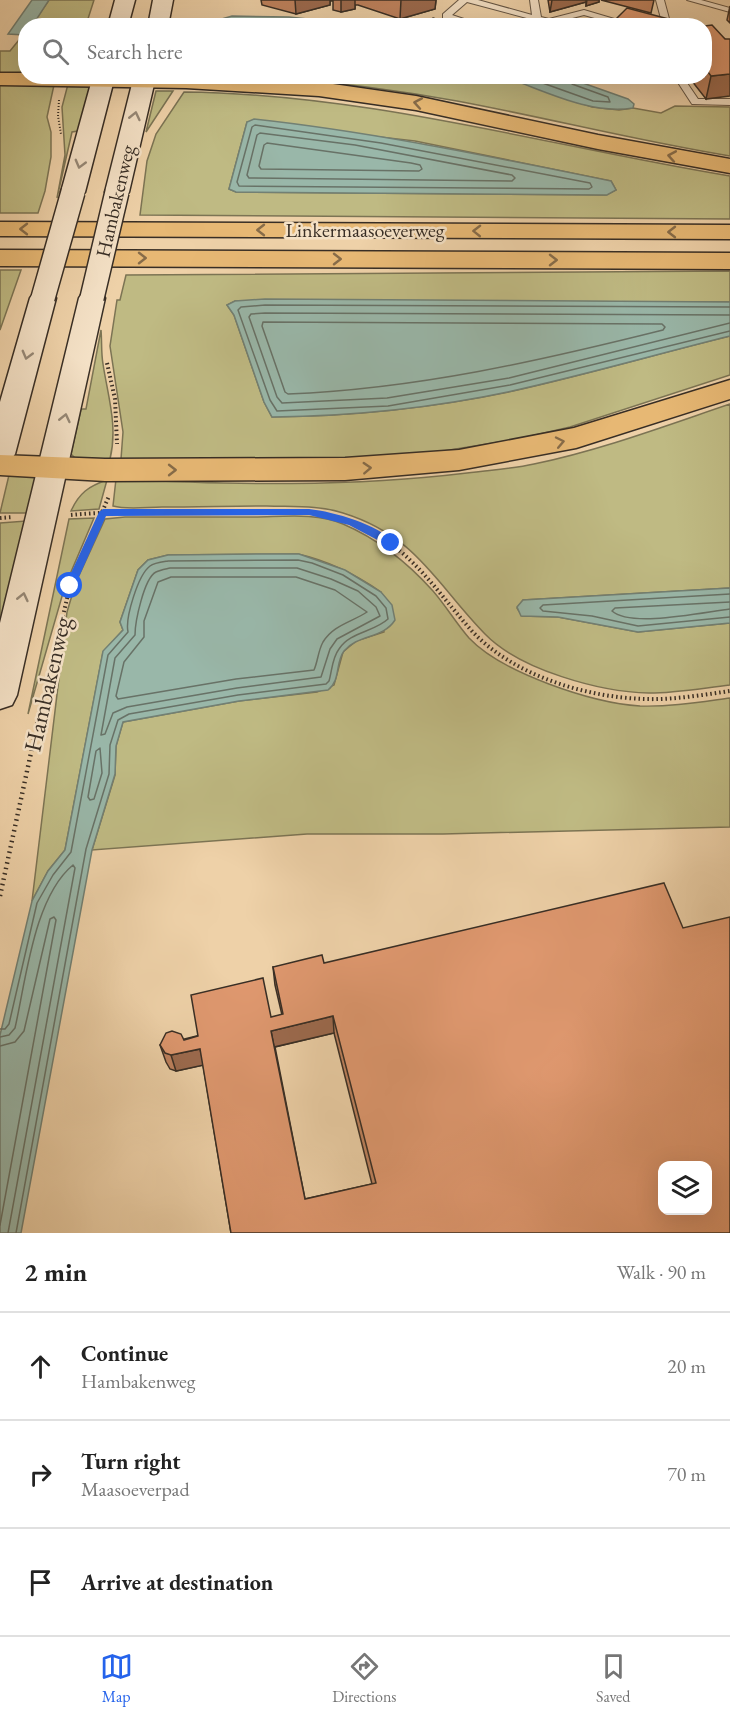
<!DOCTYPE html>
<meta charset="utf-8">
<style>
body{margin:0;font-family:"EB Garamond",serif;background:#f6f6f6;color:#222}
.controls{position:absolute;right:18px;bottom:18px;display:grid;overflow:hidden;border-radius:12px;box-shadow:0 6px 24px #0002}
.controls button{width:54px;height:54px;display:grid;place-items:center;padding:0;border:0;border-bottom:2px solid #e0e0e0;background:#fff;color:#222;font:30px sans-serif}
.stop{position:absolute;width:18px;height:18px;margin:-14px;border:4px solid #2563eb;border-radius:50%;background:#fff}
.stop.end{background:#2563eb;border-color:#fff;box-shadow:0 2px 6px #0008}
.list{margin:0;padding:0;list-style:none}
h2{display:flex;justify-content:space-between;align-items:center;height:78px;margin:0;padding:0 24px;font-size:26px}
h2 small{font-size:20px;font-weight:400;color:#767676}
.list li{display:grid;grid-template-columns:39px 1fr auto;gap:18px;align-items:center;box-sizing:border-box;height:108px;padding:0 24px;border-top:2px solid #e0e0e0}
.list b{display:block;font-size:22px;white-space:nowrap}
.list p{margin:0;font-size:20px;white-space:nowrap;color:#767676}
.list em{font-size:20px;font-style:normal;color:#767676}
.icon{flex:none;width:33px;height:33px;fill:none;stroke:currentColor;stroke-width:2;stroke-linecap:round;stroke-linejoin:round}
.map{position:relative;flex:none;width:730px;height:1233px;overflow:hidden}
.search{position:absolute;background:#fff;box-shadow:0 6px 24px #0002;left:18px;right:18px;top:18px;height:66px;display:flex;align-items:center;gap:15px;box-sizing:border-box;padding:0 21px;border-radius:24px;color:#767676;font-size:22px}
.sheet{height:402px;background:#fff}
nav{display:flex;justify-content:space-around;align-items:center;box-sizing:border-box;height:84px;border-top:2px solid #e0e0e0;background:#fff;font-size:16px;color:#767676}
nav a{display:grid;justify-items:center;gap:3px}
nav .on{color:#2563eb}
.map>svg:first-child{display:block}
</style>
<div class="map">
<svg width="730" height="1233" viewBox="0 0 730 1233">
<rect width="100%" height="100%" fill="#eed1a8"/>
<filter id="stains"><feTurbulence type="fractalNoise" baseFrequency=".00333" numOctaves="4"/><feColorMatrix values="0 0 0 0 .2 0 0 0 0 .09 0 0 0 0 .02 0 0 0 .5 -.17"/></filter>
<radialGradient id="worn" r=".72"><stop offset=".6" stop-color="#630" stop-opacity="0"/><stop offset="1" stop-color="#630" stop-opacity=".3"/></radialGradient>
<path fill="#bfba83" stroke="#7c7454" stroke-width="1.5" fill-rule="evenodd" d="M49,0H94L86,25H60L61,21L35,20Z
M23,35H25V75L0,74V51H10Z
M272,77H505L592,107L619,110L633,108L661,113L675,106L730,107V156C638,141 548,118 457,101C396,90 334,82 272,77Z
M68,84L91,87L78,131L72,132L57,198L65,155L62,107Z
M0,85H54L47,117L51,132V157L45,191L38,213H0Z
M156,91H173L146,132Z
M184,92C370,94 548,146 730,176V219L140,215L147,161L156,134ZM247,122L415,141L611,181L616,190L606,195L236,192L229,189Z
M0,270H21L0,330Z
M730,271V302L235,301L227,305L234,315L264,402L272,417C353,416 433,408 513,391C585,375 657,354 730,336V375L570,427L518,439L431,453L357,459H121L123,432L110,346L117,300H120L126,275Z
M101,330C102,341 101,353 103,364C108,397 118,426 110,459L75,458L71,454L81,409H86Z
M730,404V588L523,600L517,608L522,616L558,617L638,632L730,623V685C703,688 676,693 649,693C600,692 520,670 485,634C436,584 417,536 343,513C319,505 292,507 267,506C232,506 197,507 162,507C147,507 127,510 113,506L116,479C232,485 351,487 467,473C489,470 512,469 534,464C601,450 665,426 730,404Z
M9,475H38L27,513H0Z
M107,480L99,509L71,511C79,493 89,486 107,480Z
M125,517C167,517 210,517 252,517C282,517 315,512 343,524C378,539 407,562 433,591C446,606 456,623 469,638C502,673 592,703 640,706C670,707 700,702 730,698V827L443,834H307L92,850L115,775L116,746L123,722L239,701L317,692L334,685L343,652L356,641L384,632L381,592C355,574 329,561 298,554L168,555L148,560L138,570L120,622L123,630L103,652L65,850L48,871L32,901L67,612L76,582L105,519Z
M94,518L65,586L28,714L69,519Z
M26,521L1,619L0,622V523Z"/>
<path fill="#99b7a9" stroke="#728074" stroke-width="1.5" d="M32,0H49L36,20L62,21L60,25L26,26L25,35L8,34Z
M232,16L289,17L364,25C341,26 231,29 218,20Z
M505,77H566L628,99L634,104L633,108C590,115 545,91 505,77Z
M254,119C374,132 492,157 611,181L616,190L607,195L236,192L229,189L247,122Z
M265,299L730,302V336C657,354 585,375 512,391C433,408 353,416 272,417L264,402L234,315L227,305L235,301Z
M261,554H299L345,570L381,592L392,605L395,620C383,639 358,634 344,651C335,663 341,680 328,690L239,701L123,722L116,746L115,774L92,850L21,1233H0V1035L32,901L48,871L65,850L103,651L123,630L120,622L138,570L148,560L168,555Z
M730,588V623L638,632L558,617L521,616L517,607L523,600Z"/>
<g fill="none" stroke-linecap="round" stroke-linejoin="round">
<path stroke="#687267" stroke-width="1.5" d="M229,26L233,22L320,26
M523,76L593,101L610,102L608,97L572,84L568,76
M255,125L381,143L590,183L592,187L589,189L239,186L237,182L252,127Z
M260,133L355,145L512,175L515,178L512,181L249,178L247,175L257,135Z
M267,143L411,163L420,165L422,169L419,171L261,169L259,166L264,145Z
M730,307L265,305L241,307L238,310L270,400L277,411L388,406L510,385L730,331
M730,315L265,313L251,314L249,317L277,397L282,403L387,398L509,378L730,323
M263,322L662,324L665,327L663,330C539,361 416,389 288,394L285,392L262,326Z
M170,568H297L331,579L358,591L376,607L380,616L337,639L330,649L321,677L237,688L127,707L113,713L105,734L101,735L115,658L135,635C135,622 144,578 156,572C160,570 166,569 170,568Z
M171,577H296L335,590L367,612C352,622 333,625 323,642C318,651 318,661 314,670L236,679L118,699L116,696L124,662L144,637V621L158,582Z
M730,594L543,605L540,608L543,611L592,616L638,626L730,617
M730,602L615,608L612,611C631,628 704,612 730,609
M100,748L102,773L94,799L90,800L88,797L96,751Z
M0,1029H5L9,1024L37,903L53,875L71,852L108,655L128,632C125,618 138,575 150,566C154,563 162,562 168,561L298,560L312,563L343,575L376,596L386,608L388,619C374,632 350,632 339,649C332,658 332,671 329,681L326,684L238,695L129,714L118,720L110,745L109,774L86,849L16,1233
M0,1037L9,1035L15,1028C26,980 34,897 73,865L75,868L8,1233
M0,1046L15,1042L24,1031L50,919L54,917L56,920L0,1225"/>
<g stroke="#665746" stroke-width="2">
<path id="lane" d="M459,0H478L532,15L530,0H538L541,17L549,19L584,10L638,26H623L584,15L549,24L467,2L452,15L485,26H470L443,18V14Z
M656,0H664L671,26H663Z
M687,0H701L730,8V12Z
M666,76L683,77L698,99H730V105L692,104L677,81Z"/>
</g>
<g stroke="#382e25" stroke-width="3">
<path id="secondary" d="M115,0H135L128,26H108Z
M153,0H173L168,26H148Z
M93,76H115L85,192L81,197L73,199L65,197L61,192Z
M134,76H156L129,192L125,197L117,199L109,197L105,192Z
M43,290L52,292L56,298L15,454L10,461L0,464V402L30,298L34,292Z
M92,290L101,292L105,298L17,695L12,705L0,709V623L79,298L83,292Z"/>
</g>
<g stroke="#382e25" stroke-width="3">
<path id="highway" d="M0,73H26V76H205L319,82L416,96L598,135L730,159V173L598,149L416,110L319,96L186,88L0,85Z
M0,222L730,225V239L0,236Z
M0,250L730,253V269L0,266Z
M730,380V399L576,448L459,470L345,480L105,481L0,475V455L105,459L345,458L459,450L574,428Z"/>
</g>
<path stroke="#382e25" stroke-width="2" stroke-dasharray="1 2" stroke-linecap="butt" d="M59,100L58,116L61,134"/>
<path stroke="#382e25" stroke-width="4" stroke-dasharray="1.5 3" stroke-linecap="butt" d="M107,363L115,399L117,444
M71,515C124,510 177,512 230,512C270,512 313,507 351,522C408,544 433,587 471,630C512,675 584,697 644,699C673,700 702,695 730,691
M0,518L13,517
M42,704L70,586L109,496"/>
<path stroke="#382e25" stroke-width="4.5" stroke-dasharray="1.5 4" stroke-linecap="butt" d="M0,896L42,702"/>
<use href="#lane" fill="#f4e1c6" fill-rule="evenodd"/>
<use href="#secondary" fill="#f4e1c6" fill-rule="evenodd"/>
<use href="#highway" fill="#e7b874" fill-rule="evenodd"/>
<g stroke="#382e25" stroke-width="26" stroke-linecap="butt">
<path id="secondary-bridge" d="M43,298L73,192
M92,298L117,192"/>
</g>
<use href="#secondary-bridge" stroke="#f4e1c6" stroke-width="23"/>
</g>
<path fill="#c0835f" stroke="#382e25" stroke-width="1.5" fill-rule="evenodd" d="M261,0H436L435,9L400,19L358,5H355V9L341,12L333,10V1H330V5L296,14L262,5Z
M548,0H599V2L586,6V2L550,12Z
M601,0H654L651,13Z
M730,6V23L727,20Z
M705,26L725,39L706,99L688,76H705Z
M324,963L730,1233H231L203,1065L176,1071L170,1069L166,1062L160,1045L282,1015L275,985L273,967ZM334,1033L372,1184L305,1199L275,1047Z"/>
<path fill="#9c6a4e" stroke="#382e25" stroke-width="1.5" d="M295,0H330V5L296,14Z
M341,0H355V9L341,12Z
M401,0H436L435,9L400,19Z
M552,0H586V2L550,12Z
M587,0H599V2L586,6Z
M730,74V96L706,99L711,76Z
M333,1016L334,1033L274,1047L271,1031Z
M200,1049L204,1065L176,1071L171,1055Z"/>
<path fill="#df986f" stroke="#382e25" stroke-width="1.5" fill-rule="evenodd" d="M627,8L695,26L610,25Z
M433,18L445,22L440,26H432L426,24Z
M712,25L725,39H730V74L711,76L705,68V26Z
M664,883L683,928L730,917V1233H231L200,1049L171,1055L165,1053L160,1045L166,1033L172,1031L181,1034L184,1040L198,1036L191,995L263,978L271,1017L283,1014L273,967L322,955L324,963ZM333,1016L376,1183L305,1199L271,1031ZM663,1166H708V1210H663Z"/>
<defs><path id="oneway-chevron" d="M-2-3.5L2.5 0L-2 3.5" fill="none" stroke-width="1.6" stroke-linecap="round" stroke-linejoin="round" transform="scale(1.5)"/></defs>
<g stroke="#876c49">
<use href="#oneway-chevron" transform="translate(418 103) rotate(-170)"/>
<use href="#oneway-chevron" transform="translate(672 156) rotate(-170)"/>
<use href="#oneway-chevron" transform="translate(24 229) rotate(-180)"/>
<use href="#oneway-chevron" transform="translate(261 230) rotate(-180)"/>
<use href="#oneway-chevron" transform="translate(477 231) rotate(-179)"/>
<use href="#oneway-chevron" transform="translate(672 232) rotate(-180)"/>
<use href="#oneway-chevron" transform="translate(142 258)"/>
<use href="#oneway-chevron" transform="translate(337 259)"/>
<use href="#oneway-chevron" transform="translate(553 260)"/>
<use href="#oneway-chevron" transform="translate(560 442) rotate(-12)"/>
<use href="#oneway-chevron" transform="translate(367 468) rotate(-3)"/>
<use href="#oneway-chevron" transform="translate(172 470)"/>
</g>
<g stroke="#968876">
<use href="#oneway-chevron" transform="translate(135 116) rotate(-77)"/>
<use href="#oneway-chevron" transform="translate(80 164) rotate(105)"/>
<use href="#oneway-chevron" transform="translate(27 355) rotate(105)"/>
<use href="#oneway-chevron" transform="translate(65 418) rotate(-77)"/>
<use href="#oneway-chevron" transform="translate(23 597) rotate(-77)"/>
</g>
<path fill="#2563eb" d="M103,509H309C335,512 377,524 395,543L391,546L387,545L349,525L309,515L106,516L75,586L74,589H67L65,586L99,512Z"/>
<g text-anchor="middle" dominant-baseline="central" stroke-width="5" stroke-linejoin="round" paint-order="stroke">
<g font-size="20" fill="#382e25" stroke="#f4e1c6">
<text transform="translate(115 201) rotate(-77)">Hambakenweg</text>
<text x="365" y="230">Linkermaasoeverweg</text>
</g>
<g font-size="24" fill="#382e25" stroke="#f4e1c6">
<text transform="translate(47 684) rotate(-77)">Hambakenweg</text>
</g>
</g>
<rect width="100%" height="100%" filter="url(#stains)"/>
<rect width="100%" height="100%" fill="url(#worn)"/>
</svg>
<div class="controls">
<button><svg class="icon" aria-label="layers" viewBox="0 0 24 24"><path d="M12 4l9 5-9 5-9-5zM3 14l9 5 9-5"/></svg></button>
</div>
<div class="stop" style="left:70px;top:586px"></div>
<div class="stop end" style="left:391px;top:543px"></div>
<div class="search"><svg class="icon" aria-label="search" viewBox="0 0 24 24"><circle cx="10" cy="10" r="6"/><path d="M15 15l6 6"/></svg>Search here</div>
</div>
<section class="sheet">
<h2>2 min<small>Walk · 90 m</small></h2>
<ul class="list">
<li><svg class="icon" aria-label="ahead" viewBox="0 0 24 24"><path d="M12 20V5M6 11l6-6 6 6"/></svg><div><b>Continue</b><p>Hambakenweg</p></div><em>20 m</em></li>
<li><svg class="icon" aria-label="right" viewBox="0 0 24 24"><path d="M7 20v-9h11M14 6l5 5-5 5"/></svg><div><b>Turn right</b><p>Maasoeverpad</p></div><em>70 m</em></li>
<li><svg class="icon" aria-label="arrive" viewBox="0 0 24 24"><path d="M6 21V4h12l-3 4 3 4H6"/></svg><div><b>Arrive at destination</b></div></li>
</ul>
</section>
<nav>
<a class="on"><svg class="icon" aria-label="map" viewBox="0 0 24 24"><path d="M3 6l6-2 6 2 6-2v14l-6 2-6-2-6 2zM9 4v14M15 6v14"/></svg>Map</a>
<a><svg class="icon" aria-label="directions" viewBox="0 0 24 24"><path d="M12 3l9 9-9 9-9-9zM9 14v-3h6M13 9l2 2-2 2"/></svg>Directions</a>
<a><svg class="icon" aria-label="saved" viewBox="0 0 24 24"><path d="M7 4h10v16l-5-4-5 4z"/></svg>Saved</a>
</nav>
